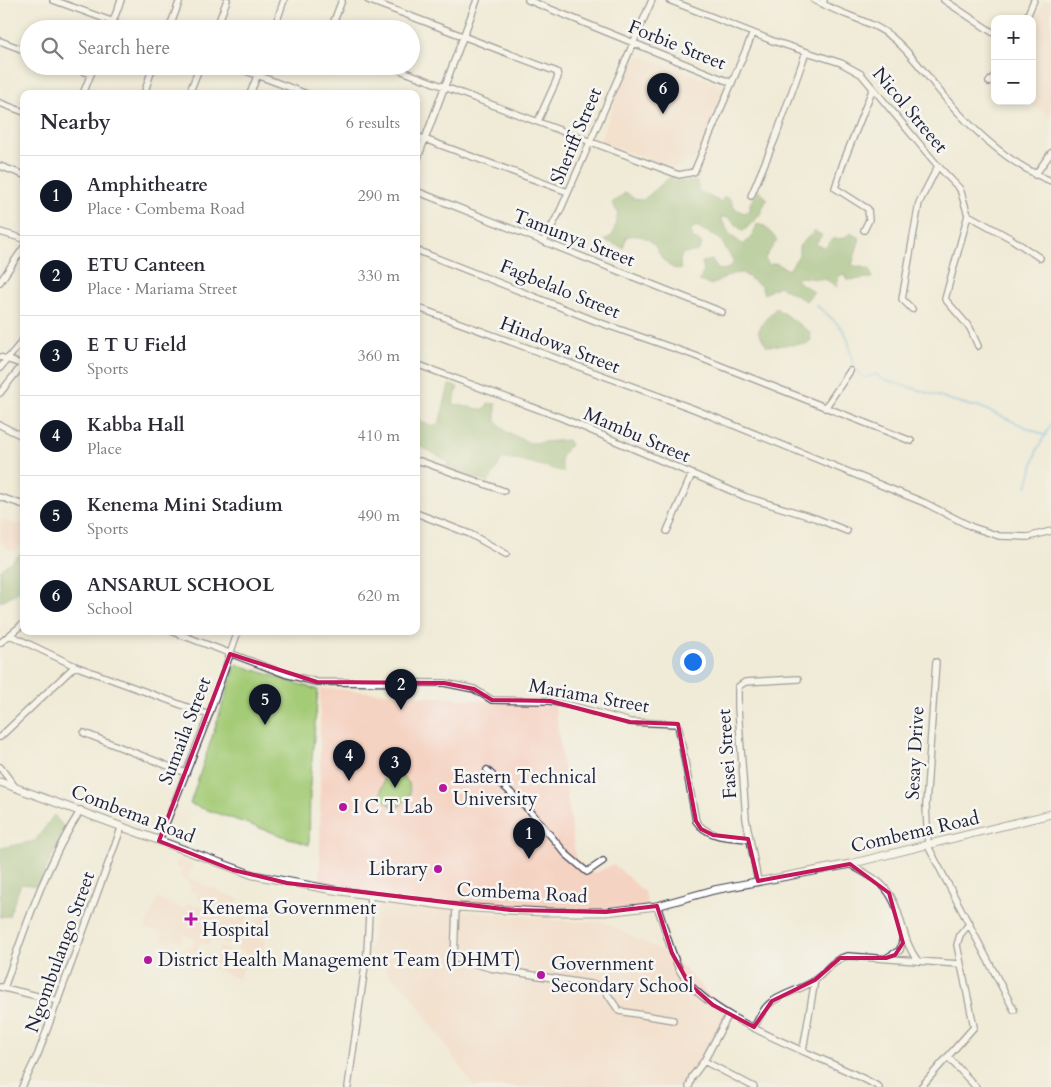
<!DOCTYPE html>
<meta charset="utf-8">
<style>
body{margin:0;font-family:Cardo,serif;background:#f7f7f7;color:#2b2b33}
.controls{position:absolute;right:15px;top:15px;display:grid;overflow:hidden;border-radius:10px;box-shadow:0 2px 8px #0003}
.controls button{width:45px;height:45px;display:grid;place-items:center;padding:0;border:0;border-bottom:1px solid #e1e1e2;background:#fff;color:#2b2b33;font:25px sans-serif}
.you{position:absolute;left:692px;top:661px;width:18px;height:18px;margin:-12px;border:4px solid #fff;border-radius:50%;background:#1a73e8;box-shadow:0 0 0 8px #1a73e833}
.badge{display:grid;place-items:center;width:32px;height:32px;border-radius:50%;background:#111827;color:#fff;font-size:16px;font-weight:700}
.pin{position:absolute;translate:-50% -41px;filter:drop-shadow(0 1px 2px #0008)}
.pin::after{content:'';position:absolute;top:26px;width:18px;height:15px;background:inherit;clip-path:polygon(0 0,100% 0,50% 100%)}
.list{margin:0;padding:0;list-style:none}
h2{display:flex;justify-content:space-between;align-items:center;height:65px;margin:0;padding:0 20px;font-size:21px}
h2 small{font-size:16px;font-weight:400;color:#7c7c81}
.list li{display:grid;grid-template-columns:32px 1fr auto;gap:15px;align-items:center;box-sizing:border-box;height:80px;padding:0 20px;border-top:1px solid #e1e1e2}
.list b{display:block;font-size:19px;white-space:nowrap}
.list p{margin:0;font-size:16px;white-space:nowrap;color:#7c7c81}
.list em{font-size:16px;font-style:normal;color:#7c7c81}
.icon{flex:none;width:28px;height:28px;fill:none;stroke:currentColor;stroke-width:2;stroke-linecap:round;stroke-linejoin:round}
.map{position:relative;flex:none;width:1051px;height:1087px;overflow:hidden}
.search{position:absolute;background:#fff;box-shadow:0 2px 8px #0003;left:20px;top:20px;width:400px;height:55px;display:flex;align-items:center;gap:12px;box-sizing:border-box;padding:0 18px;border-radius:28px;color:#7c7c81;font-size:19px}
.panel{position:absolute;background:#fff;box-shadow:0 2px 8px #0003;left:20px;top:90px;width:400px;height:545px;border-radius:10px}
.map>svg:first-child{display:block}
</style>
<div class="map">
<svg width="1051" height="1087" viewBox="0 0 1051 1087">
<rect width="100%" height="100%" fill="#f6f6f2"/>
<filter id="ink" filterUnits="userSpaceOnUse"><feTurbulence type="fractalNoise" baseFrequency=".02" numOctaves="2"/><feDisplacementMap in="SourceGraphic" scale="10" xChannelSelector="R" yChannelSelector="G"/><feConvolveMatrix kernelMatrix="1 2 1 2 8 2 1 2 1" color-interpolation-filters="sRGB"/></filter>
<filter id="wash" filterUnits="userSpaceOnUse"><feTurbulence type="fractalNoise" baseFrequency=".0096" numOctaves="4" result="noise"/><feDisplacementMap in="SourceGraphic" scale="20" xChannelSelector="R" yChannelSelector="G"/><feGaussianBlur stdDeviation="1.12" result="paint"/><feColorMatrix in="noise" values="0 0 0 0 0 0 0 0 0 0 0 0 0 0 0 0 0 1.4 0 .05"/><feComposite in="paint" operator="in"/></filter>
<g filter="url(#wash)">
<rect width="100%" height="100%" fill="#f0ebd7"/>
<path fill="#f5d3c2" d="M1045,0L1051,2V116L1025,101H1032V22Z
M634,54L726,87L698,159L672,168L600,141Z
M0,520L24,525V541L14,552L0,543Z
M320,688L555,706L576,860L595,873L614,864L645,893L649,910L463,908L320,889Z
M178,859L193,865L188,878L239,899L235,910L216,903L212,911L237,921L241,912L248,915L244,927L255,933L257,923L255,922L256,919L260,920L263,911L274,916L266,936L262,934L260,938L266,940L258,959L236,949L243,932L240,931L236,939L230,937L227,945L212,939L209,945L200,942L196,952L208,956L209,954L215,957L219,946L249,959L238,979L198,963L196,969L178,962L179,951L182,952L185,946L191,949L195,939L184,934L180,943L173,938L170,943L160,939L161,934L145,928L157,898L184,909L188,902L194,905V908L196,904L209,909L212,899L204,896L202,902L196,899L198,893L190,890L192,884L184,880L185,878L180,876L182,870L175,867Z
M380,902L567,921H602L672,956L727,1013L704,1067L691,1076L690,1087H474L410,994L368,953Z"/>
<path fill="#a4cb76" stroke="#637658" d="M236,664L318,690L310,783L309,845L190,804Z
M399,772L409,783L410,794L400,806C389,807 385,802 380,794L385,776Z"/>
<path fill="#83af67" stroke="#526851" d="M670,177L678,181L698,182V191L721,202L724,197L730,199L734,208L744,213L750,210V203L759,190L767,199L759,216L743,232L729,218L720,217L729,233L743,245L751,237L757,224L765,226L777,240L765,258L769,265L776,263L789,270L799,255V246L814,231L822,235L815,245L825,247L833,239L844,238L850,233L860,238L852,265L870,269L872,278L847,280L844,274L839,276L837,287L827,280L799,277L796,280L814,292L806,301L779,286L764,294L761,286L742,273L732,274L711,285L699,281L704,271L702,262L712,260L719,270L727,269L734,262L720,239L696,226L691,230L692,238L702,243L698,251L682,254L680,261L681,270C651,266 666,232 627,236L623,248L604,240L613,235L618,213L612,203L626,192L634,199L643,200Z
M776,308L810,332L811,340L806,344L767,346L758,332L764,321Z
M449,385L458,387L453,404L485,410L488,403L496,404V421L508,433L531,443L567,440L571,445C560,455 559,459 564,472L529,462L502,459L488,483L446,469L448,461L416,444V420L433,426L439,424Z
M24,551V589L0,602V570Z
M54,815L65,828L38,886L21,884L9,916L0,917L1,848L35,841Z"/>
<g fill="none" stroke-linecap="round" stroke-linejoin="round">
<path stroke="#67b1df" stroke-width="2" d="M816,305C825,313 839,323 845,333C854,347 846,368 866,378L876,374L882,379L971,406H978L1046,436
M1027,487L1037,450L1051,424"/>
</g>
</g>
<g filter="url(#ink)">
<g fill="none" stroke-linecap="round" stroke-linejoin="round">
<g stroke="#414052" stroke-width="8">
<path id="minor" d="M53,0L133,29
M368,0L557,72L558,77L538,121
M528,0L732,83
M669,0L773,41L841,63L861,74L938,166L960,189L968,215L945,299L970,328L978,346
M814,0L823,4L824,0
M944,0L995,34
M823,4C846,17 874,21 894,39C915,57 929,79 947,100C975,132 1010,165 1051,181
M1026,19L1034,0
M275,24L290,29
M110,29L121,0
M169,29L180,0
M216,29L227,0
M274,29L284,0
M331,29L342,0
M0,41L29,52
M69,66L91,74
M233,66L307,94
M389,66L679,175L694,172L753,33
M989,82L995,75
M83,94L94,66
M144,94L153,66
M189,94L200,66
M250,94L261,66
M0,103L24,112
M416,136L568,192
M416,163L477,0
M0,166L24,175
M1035,175L1051,153
M416,191L722,312
M751,196L775,139L806,52
M968,215L1010,238L1040,258
M864,230L869,220L868,209L835,188L843,163L873,88
M0,232L24,239
M544,241L560,211L652,0
M416,250L598,322L693,355L911,441
M0,282L24,247
M416,307L694,409L925,503L972,527L999,536L1028,537L1051,531
M912,309L902,299L919,203L938,166
M0,357L24,365
M416,364L562,418L746,497L815,518L847,531
M0,368L24,339
M0,393L24,363
M825,408L850,371
M0,425L24,437
M416,462L420,461L504,491
M0,497L24,505
M416,513L470,534L506,554
M667,531L692,474
M171,631L285,674L317,682L444,683L474,689L492,700L550,701L573,706L630,722L678,724L696,821C708,838 729,837 748,839
M10,635L75,666L209,715
M0,643L24,623
M936,662L926,805L928,846L1014,1010
M84,733L186,773
M0,737L75,666
M0,767L15,787
M487,770L531,812L566,854L587,872L603,861
M159,841L209,715L238,631
M850,864C860,871 875,877 883,886C903,906 900,939 918,961
M758,881L746,819L738,708V687L745,682L798,679
M657,906C665,927 670,951 680,971C708,1022 827,1056 879,1087
M456,907L454,958L490,968L602,986L619,1011L673,1020
M888,957L900,950L903,937
M0,987L58,1001
M4,988C26,926 45,865 81,810
M754,1027C759,1019 762,1010 769,1004C780,994 801,990 814,981C826,972 832,959 848,956L959,964
M803,1050L815,980
M948,1057L976,1087
M704,1061L754,1087
M22,1087L38,1054L122,826
M348,1087L367,952L370,895
M689,1087L692,1077L704,1061L728,1016
M921,1087L974,1027L957,945L960,935L970,923"/>
</g>
<g stroke="#414052" stroke-width="9">
<path id="tertiary" d="M0,782L253,875L333,890L456,907L543,912H606L657,906L714,890L850,864L1051,814"/>
</g>
<use href="#minor" stroke="#fff" stroke-width="5.5"/>
<use href="#tertiary" stroke="#fff" stroke-width="7"/>
</g>
</g>
<path d="M0 0H1051V1087H0ZM230,654L317,682L444,683L474,689L492,700L550,701L630,722L678,724L696,821L701,829L713,835L748,839L758,881L850,864L889,893L903,943L895,955L886,958H840L815,980L772,1001L754,1027L713,1005L689,984L672,953L657,906L606,912L511,910L287,883L233,870L159,841Z" fill="#f0ebd7" fill-opacity=".55" fill-rule="evenodd"/>
<path fill="none" stroke="#c2185b" stroke-width="4" stroke-linejoin="round" d="M230,654L317,682L444,683L474,689L492,700L550,701L630,722L678,724L696,821L701,829L713,835L748,839L758,881L850,864L889,893L903,943L895,955L886,958H840L815,980L772,1001L754,1027L713,1005L689,984L672,953L657,906L606,912L511,910L287,883L233,870L159,841Z"/>
<g fill="#b5179e" stroke="#f6f6f2" stroke-width="2">
<circle cx="443" cy="788" r="5"/>
<circle cx="343" cy="807" r="5"/>
<circle cx="438" cy="869" r="5"/>
<path d="M188.5 911.5h5v5h5v5h-5v5h-5v-5h-5v-5h5z"/>
<circle cx="148" cy="960" r="5"/>
<circle cx="541" cy="975" r="5"/>
</g>
<g text-anchor="middle" dominant-baseline="central" stroke-width="5" stroke-linejoin="round" paint-order="stroke">
<g font-size="19" fill="#22223b" stroke="#f6f6f2">
<text transform="translate(677 45) rotate(22)">Forbie Street</text>
<text transform="translate(910 110) rotate(50)">Nicol Streeet</text>
<text transform="translate(576 136) rotate(-67)">Sheriff Street</text>
<text transform="translate(574 238) rotate(21)">Tamunya Street</text>
<text transform="translate(560 289) rotate(22)">Fagbelalo Street</text>
<text transform="translate(560 345) rotate(21)">Hindowa Street</text>
<text transform="translate(637 435) rotate(23)">Mambu Street</text>
<text transform="translate(589 696) rotate(10)">Mariama Street</text>
<text transform="translate(185 731) rotate(-69)">Sumaila Street</text>
<text transform="translate(915 753) rotate(-87)">Sesay Drive</text>
<text transform="translate(727 754) rotate(-94)">Fasei Street</text>
<text transform="translate(133 814) rotate(21)">Combema Road</text>
<text transform="translate(915 832) rotate(-13)">Combema Road</text>
<text transform="translate(522 893) rotate(3)">Combema Road</text>
<text transform="translate(60 952) rotate(-70)">Ngombulango Street</text>
</g>
<g font-size="19" fill="#22223b" stroke="#f6f6f2" text-anchor="start">
<text x="453" y="777">Eastern Technical<tspan x="453" dy="22">University</tspan></text>
<text x="353" y="807">I C T Lab</text>
<text x="428" y="869" text-anchor="end">Library</text>
<text x="202" y="908">Kenema Government<tspan x="202" dy="22">Hospital</tspan></text>
<text x="158" y="960">District Health Management Team (DHMT)</text>
<text x="551" y="964">Government<tspan x="551" dy="22">Secondary School</tspan></text>
</g>
</g>
</svg>
<div class="controls">
<button>+</button>
<button>−</button>
</div>
<div class="you"></div>
<div class="pin badge" style="left:529px;top:859px">1</div>
<div class="pin badge" style="left:401px;top:710px">2</div>
<div class="pin badge" style="left:395px;top:788px">3</div>
<div class="pin badge" style="left:349px;top:781px">4</div>
<div class="pin badge" style="left:265px;top:725px">5</div>
<div class="pin badge" style="left:663px;top:114px">6</div>
<div class="search"><svg class="icon" aria-label="search" viewBox="0 0 24 24"><circle cx="10" cy="10" r="6"/><path d="M15 15l6 6"/></svg>Search here</div>
<section class="panel">
<h2>Nearby<small>6 results</small></h2>
<ul class="list">
<li><span class="badge">1</span><div><b>Amphitheatre</b><p>Place · Combema Road</p></div><em>290 m</em></li>
<li><span class="badge">2</span><div><b>ETU Canteen</b><p>Place · Mariama Street</p></div><em>330 m</em></li>
<li><span class="badge">3</span><div><b>E T U Field</b><p>Sports</p></div><em>360 m</em></li>
<li><span class="badge">4</span><div><b>Kabba Hall</b><p>Place</p></div><em>410 m</em></li>
<li><span class="badge">5</span><div><b>Kenema Mini Stadium</b><p>Sports</p></div><em>490 m</em></li>
<li><span class="badge">6</span><div><b>ANSARUL SCHOOL</b><p>School</p></div><em>620 m</em></li>
</ul>
</section>
</div>
